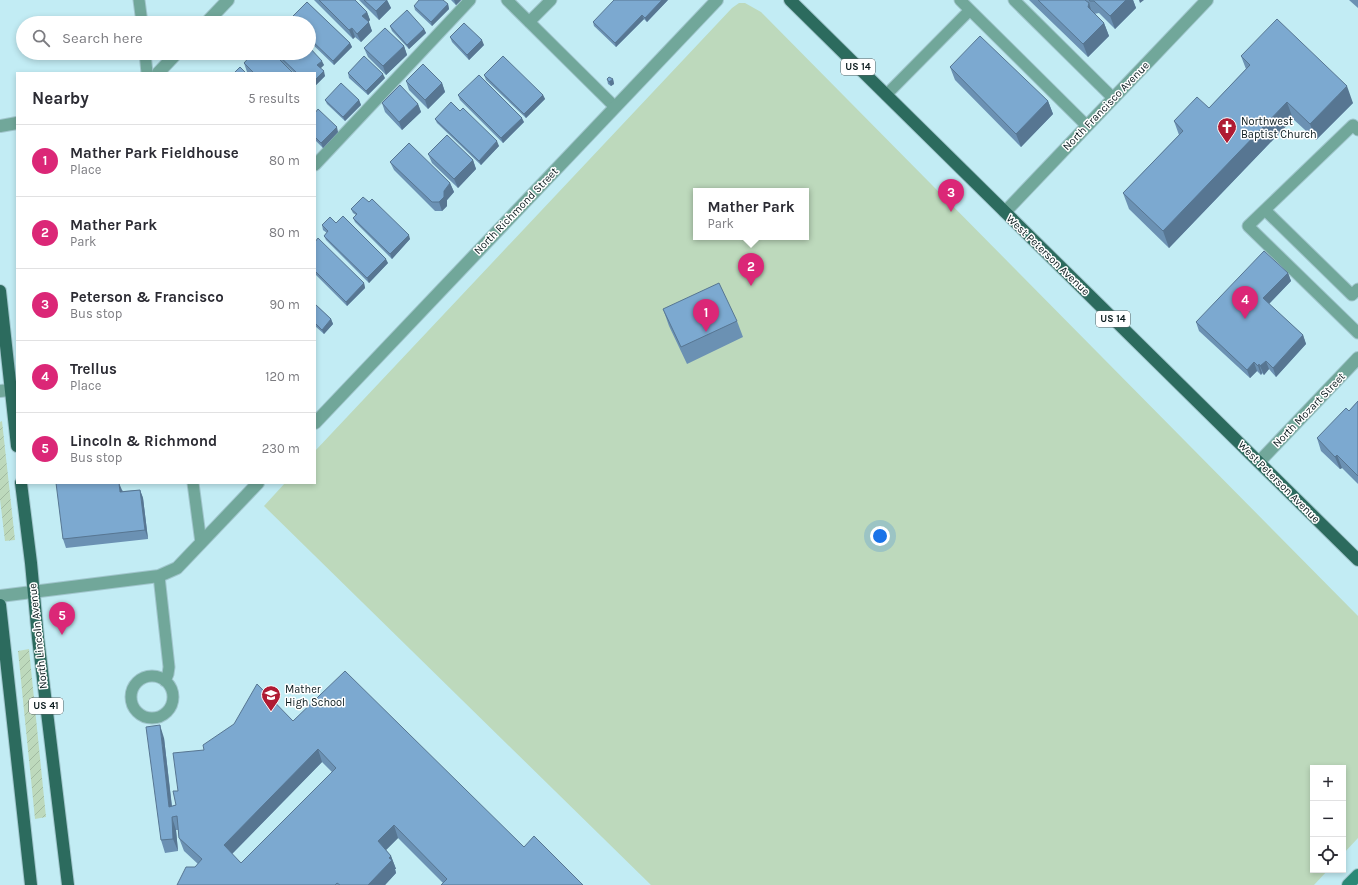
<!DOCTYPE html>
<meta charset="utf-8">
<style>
body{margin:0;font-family:Karla,sans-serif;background:#f7f7f7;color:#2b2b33}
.controls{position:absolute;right:12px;bottom:12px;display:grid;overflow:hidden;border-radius:0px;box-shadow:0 2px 6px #0003}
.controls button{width:36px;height:36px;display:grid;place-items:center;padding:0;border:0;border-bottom:1px solid #e1e1e2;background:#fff;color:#2b2b33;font:20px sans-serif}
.you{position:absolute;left:880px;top:536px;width:14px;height:14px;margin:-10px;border:3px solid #fff;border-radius:50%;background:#1a73e8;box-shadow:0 0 0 6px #1a73e833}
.badge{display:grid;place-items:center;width:26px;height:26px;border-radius:50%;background:#db2777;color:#fff;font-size:13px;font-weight:700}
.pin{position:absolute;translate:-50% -33px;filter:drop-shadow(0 1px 2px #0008)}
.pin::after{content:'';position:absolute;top:21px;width:14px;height:12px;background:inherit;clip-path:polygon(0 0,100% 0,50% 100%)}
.popup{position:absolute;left:693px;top:188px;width:116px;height:52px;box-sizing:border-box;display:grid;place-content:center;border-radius:0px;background:#fff;filter:drop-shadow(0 1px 3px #0005);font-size:13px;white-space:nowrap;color:#7c7c81}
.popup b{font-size:15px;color:#2b2b33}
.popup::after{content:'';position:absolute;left:50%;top:100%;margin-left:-8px;border:8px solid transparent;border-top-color:#fff}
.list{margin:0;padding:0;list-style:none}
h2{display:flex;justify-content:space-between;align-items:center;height:52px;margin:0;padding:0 16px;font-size:17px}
h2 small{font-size:13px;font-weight:400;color:#7c7c81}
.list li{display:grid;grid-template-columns:26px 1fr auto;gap:12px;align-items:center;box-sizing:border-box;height:72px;padding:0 16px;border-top:1px solid #e1e1e2}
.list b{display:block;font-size:15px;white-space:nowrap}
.list p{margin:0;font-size:13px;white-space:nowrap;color:#7c7c81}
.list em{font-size:13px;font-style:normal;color:#7c7c81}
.icon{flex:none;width:22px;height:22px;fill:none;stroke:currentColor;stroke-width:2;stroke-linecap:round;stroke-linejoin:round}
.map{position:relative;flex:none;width:1358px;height:885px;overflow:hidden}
.search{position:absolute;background:#fff;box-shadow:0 2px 6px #0003;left:16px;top:16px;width:300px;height:44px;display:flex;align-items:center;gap:10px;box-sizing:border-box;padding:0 14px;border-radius:22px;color:#7c7c81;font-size:15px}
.panel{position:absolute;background:#fff;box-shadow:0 2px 6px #0003;left:16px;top:72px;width:300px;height:412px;border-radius:0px}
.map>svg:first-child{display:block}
</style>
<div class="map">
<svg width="1358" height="885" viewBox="0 0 1358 885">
<defs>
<pattern id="garden-furrows" width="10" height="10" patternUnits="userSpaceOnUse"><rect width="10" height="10" fill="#bdd9bc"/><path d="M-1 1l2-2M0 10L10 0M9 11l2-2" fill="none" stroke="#a1baa1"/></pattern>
</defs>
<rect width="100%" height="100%" fill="#c2ecf4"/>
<path fill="#bdd9bc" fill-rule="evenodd" d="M739,3H745L761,12L1358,616V838L1343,854V768H1313V870H1328L1314,885H651L264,506L285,483H315V451L732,8ZM696,191H806V237H696Z"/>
<path fill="url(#garden-furrows)" d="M2,421L15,540L5,541L0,499V422Z
M29,649L46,817L35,819L18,651Z"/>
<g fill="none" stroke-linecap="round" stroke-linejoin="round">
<g stroke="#a1c6cd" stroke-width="13">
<path id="lane" d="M139,0L142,23
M507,0L615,107
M960,0L970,10
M1014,0L1113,98
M529,22L551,0
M145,53L147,73
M886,95L970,10L1087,126
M1358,130L1353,125L1248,226L1358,333
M315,165L470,0
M1265,210L1352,295L1358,289
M193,483L201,543
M159,576L169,667L168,674L165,681
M131 697a21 21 0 1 1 42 0a21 21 0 1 1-42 0Z"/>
</g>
<g stroke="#a1c6cd" stroke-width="14">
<path id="street" d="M206,23L228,0
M158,73L177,53
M0,126L17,123
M1005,212L1207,0
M0,391L10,390
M315,423L717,0
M1259,462L1358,358
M0,596L159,576L177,568L258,483"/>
</g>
<g stroke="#a1c6cd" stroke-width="14">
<path id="secondary" d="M1348,885L1358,875"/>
</g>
<g stroke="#a1c6cd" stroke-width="14">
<path id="primary" d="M790,0L1358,560
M0,291L17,446
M21,483L31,563L38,638L68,885
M0,605L31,885"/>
</g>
<use href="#lane" stroke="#71a79a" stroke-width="11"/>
<use href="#street" stroke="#71a79a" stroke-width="12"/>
<use href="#secondary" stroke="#2a8976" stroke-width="12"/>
<use href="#primary" stroke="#2c6b5e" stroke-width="12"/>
</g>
<path fill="#6b91b3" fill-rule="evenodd" d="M314,0H355L367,12L370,20L368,22L372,31L361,42L355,37L353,39Z
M359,0H387L391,8L379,20Z
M451,0H461L456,5Z
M668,0L647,22L644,19L616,47L594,26L593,22Z
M1029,0H1133L1136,8L1115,29L1099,13L1094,14L1104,23L1109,36L1088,57Z
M1349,0H1358V8Z
M307,2L350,43L352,47L334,65L309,41V23H291L290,19Z
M448,4L449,9L432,26L415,10L414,6Z
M390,26L424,29L426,33L409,49L392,31Z
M450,37L484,45L469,60L452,42Z
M404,46L407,55L386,75L368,57L364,48Z
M273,53H309L324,65L320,68L325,76L315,86V73H294Z
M1241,56L1353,103L1316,140L1293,119L1169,248L1129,209L1123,193L1179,135L1174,121L1209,108L1246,69Z
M244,63L293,73H248L247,72Z
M950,67L1048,101L1053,114L1021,147L955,80Z
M348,73L385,78L368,95L349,78Z
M484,75L543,95L545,99L526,118L486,80Z
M607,79H613L614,84L611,86L608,84Z
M406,81L442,83L445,92L428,109L409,90Z
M458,95L524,122L503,143L460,100Z
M325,100H359L361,105L345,121L327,104Z
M382,103L418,104L421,112L402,130L385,112Z
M460,111L499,146L481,165L437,123L435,119Z
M315,113L338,132L323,148L315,140Z
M428,154L473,160L476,169L458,188L432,163Z
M390,162L450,183L454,192L447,200V206L442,211H435L394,170Z
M369,202L410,239L392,259L355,222L353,218L356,215L353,213L351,209Z
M336,223L388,263L369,283L326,240L324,236L327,233L323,230L322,225Z
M315,242L364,283L365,288L347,306L315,274Z
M1288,273L1291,281L1269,304L1303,335L1306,344L1276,377L1269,369L1264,375L1262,373L1261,375L1257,371L1250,378L1199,331L1196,322Z
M315,304L331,319L333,324L324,334L315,326Z
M663,309L737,321L743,337L687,364L669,326Z
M1358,401V484L1342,468L1340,469L1321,451L1317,438L1349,411Z
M122,490L123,491L140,490L143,498L148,539L66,548L63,539Z
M293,721L524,847L443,883L398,838L386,850L391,856L396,869H395L396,873L385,885H177L198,864L184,851L179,838L178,830H176L178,851L165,853L161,840L164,738L172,806L176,805L178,791L204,750ZM322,762L332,772L241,863L232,854Z"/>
<path fill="#577692" d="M387,0L391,8L379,20L376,11Z
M454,0H461L456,5Z
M662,0H668L647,22L645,18Z
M1126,0H1133L1136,8L1115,29L1110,16Z
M1139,0H1144L1140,3Z
M1089,3L1093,16L1088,7Z
M448,4L449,9L432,26L431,22Z
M367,12L370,20L366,25L362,16Z
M642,15L644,19L616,47L615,43Z
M369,22L372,31L361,42L357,34Z
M1104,23L1109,36L1088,57L1083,44Z
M352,28L355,37L353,39L349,30Z
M424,29L426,33L409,49L407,45Z
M482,40L484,45L469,60L467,55Z
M350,43L352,47L334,65L333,61Z
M404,46L407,55L386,75L383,66Z
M322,61L324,65L319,70L317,65Z
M324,71L325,76L315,86V80Z
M383,74L385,78L368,95L366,91Z
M613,79L614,84L611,86L609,82Z
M442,83L445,92L428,109L425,100Z
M1347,86L1353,103L1316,140L1310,124Z
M543,95L545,99L526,118L524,114Z
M359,100L361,105L345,121L343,117Z
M1048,101L1053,114L1021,147L1016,134Z
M1287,102L1293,119L1169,248L1163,231Z
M418,104L421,112L402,130L399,122Z
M522,118L524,122L503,143L501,138Z
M337,127L338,132L323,148L321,143Z
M497,141L499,146L481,165L479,161Z
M473,160L476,169L458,188L454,179Z
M450,183L454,192L447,200V206L442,211L439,202L444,191Z
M409,235L410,239L392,259L390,254Z
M386,259L388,263L369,283L367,278Z
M1288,273L1291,281L1266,307L1263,298Z
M364,283L365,288L347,306L346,302Z
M331,319L333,324L324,334L322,330Z
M1303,335L1306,344L1276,377L1273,368Z
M1266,361L1269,369L1264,375L1260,366Z
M1254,362L1257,371L1250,378L1247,370Z
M1259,364L1262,373L1261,375L1258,366Z
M1337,455L1342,468L1340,469L1335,457Z
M119,483L122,490L124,500L120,492Z
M140,490L143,498L148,539L145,530Z
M160,725L164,738L173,817L169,807Z
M318,749L322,762L228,858L224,845Z
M172,817L176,830L178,851L173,839Z
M394,825L398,838L382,854L378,841Z
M391,856L396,869H395L396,873L385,885H368Z"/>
<path fill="#7ca9d0" stroke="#577692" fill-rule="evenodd" d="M319,0H355L367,12L362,16L369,22L357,34L352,28L349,30Z
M364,0H387L376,11Z
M419,0H443L448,4L431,22L414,6Z
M614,0H662L645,18L642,15L615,43L593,22Z
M1038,0H1085L1089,3L1088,7L1104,23L1083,44Z
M1089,0H1126L1110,16L1094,1H1090Z
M307,2L350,43L333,61L309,38V23H294L290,19Z
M407,10L424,29L407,45L390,26Z
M1277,19L1347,86L1310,124L1287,102L1163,231L1123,193L1183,131L1174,121L1197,97L1209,108L1250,65L1241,56Z
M464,23L482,40L467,55L450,37Z
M385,28L404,46L383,66L364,48Z
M980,36L1048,101L1016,134L950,67Z
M309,47L322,61L317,65L324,71L315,80V73H297L276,53H309Z
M253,53H273L292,72L291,73H254L244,63Z
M364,56L383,74L366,91L348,73Z
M503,56L543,95L524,114L484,75Z
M423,64L442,83L425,100L406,81Z
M240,67L246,73H234Z
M479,75L522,118L501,138L458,95Z
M609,77L613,79L609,82L607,79Z
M341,83L359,100L343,117L325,100Z
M400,85L418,104L399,122L382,103Z
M451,102L460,111L463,108L497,141L479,161L435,119Z
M318,109L337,127L321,143L315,137V113Z
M447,135L473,160L454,179L428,154Z
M409,143L450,183L444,191V197L439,202H432L390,162Z
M363,197L369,202L372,199L409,235L390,254L353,218L357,214L351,209Z
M343,216L386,259L367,278L324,236L328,231L322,225L330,217L336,223Z
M318,238L364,283L346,302L315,271V242Z
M1264,251L1288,273L1263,298L1303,335L1273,368L1266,361L1260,366L1259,364L1258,366L1254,362L1247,370L1196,322Z
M719,283L737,321L681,347L663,309Z
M315,304L331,319L322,330L315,323Z
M1358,401V476L1337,455L1335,457L1317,438L1346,408L1349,411Z
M56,483H119L120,492L140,490L145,530L63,539Z
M345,671L524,847L534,836L583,885H441L447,879L394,825L378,841L391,856L389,858L392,860L368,885H340L337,883L335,885H177L186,867H195L202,859L179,838L177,816L172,817L173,839L161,840L146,727L160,725L169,807L176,805L173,791H178L173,753L204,750L203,745L234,724L257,684L293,721ZM318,749L336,768L241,863L224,845Z"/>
<defs>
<g id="church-pin" transform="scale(1)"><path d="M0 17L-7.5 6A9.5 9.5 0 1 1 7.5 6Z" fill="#af1b33" stroke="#fff"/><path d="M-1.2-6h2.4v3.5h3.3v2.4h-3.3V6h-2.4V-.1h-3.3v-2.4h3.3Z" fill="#fff"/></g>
<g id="school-pin" transform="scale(1)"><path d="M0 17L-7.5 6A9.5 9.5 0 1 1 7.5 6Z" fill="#af1b33" stroke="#fff"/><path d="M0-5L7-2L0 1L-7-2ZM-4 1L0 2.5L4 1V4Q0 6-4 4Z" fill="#fff"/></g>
</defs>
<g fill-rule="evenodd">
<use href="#church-pin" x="1227" y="127"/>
<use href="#school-pin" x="271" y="695"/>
</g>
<g text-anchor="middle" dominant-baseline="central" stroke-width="3" stroke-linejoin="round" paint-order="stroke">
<g fill="#fff" stroke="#545f61" stroke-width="1">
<rect x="841" y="59" width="34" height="16" rx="3"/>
<rect x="1096" y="311" width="34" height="16" rx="3"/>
<rect x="29" y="698" width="34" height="16" rx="3"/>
</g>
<g font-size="10" font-weight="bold" fill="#0a1a1d">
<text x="858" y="67">US 14</text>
<text x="1113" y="319">US 14</text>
<text x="46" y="706">US 41</text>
</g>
<g font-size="11" fill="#0a1a1d" stroke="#fff">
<text transform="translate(1106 106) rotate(-46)">North Francisco Avenue</text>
<text transform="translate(516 211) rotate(-46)">North Richmond Street</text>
<text transform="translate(1048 255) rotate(44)">West Peterson Avenue</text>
<text transform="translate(1309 410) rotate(-46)">North Mozart Street</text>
<text transform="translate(1279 482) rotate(45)">West Peterson Avenue</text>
<text transform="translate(38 636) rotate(-96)">North Lincoln Avenue</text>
</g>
<g font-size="11" fill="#0a1a1d" stroke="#fff" text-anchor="start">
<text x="1241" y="121">Northwest<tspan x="1241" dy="13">Baptist Church</tspan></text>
<text x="285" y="689">Mather<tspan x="285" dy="13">High School</tspan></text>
</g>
</g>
</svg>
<div class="controls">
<button>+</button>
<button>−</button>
<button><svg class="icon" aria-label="locate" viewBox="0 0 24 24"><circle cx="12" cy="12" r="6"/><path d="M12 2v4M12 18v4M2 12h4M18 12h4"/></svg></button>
</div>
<div class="you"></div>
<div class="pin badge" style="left:706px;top:332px">1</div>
<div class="pin badge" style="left:751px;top:286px">2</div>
<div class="popup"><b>Mather Park</b>Park</div>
<div class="pin badge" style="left:951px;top:212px">3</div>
<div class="pin badge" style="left:1245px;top:319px">4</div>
<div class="pin badge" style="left:62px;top:635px">5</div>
<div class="search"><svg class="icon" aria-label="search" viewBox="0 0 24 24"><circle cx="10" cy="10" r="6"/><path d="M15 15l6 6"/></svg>Search here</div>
<section class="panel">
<h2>Nearby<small>5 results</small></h2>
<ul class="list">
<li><span class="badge">1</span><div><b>Mather Park Fieldhouse</b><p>Place</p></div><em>80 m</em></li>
<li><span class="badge">2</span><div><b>Mather Park</b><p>Park</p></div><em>80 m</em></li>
<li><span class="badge">3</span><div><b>Peterson &amp; Francisco</b><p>Bus stop</p></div><em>90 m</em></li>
<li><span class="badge">4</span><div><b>Trellus</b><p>Place</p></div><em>120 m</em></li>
<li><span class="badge">5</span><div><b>Lincoln &amp; Richmond</b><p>Bus stop</p></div><em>230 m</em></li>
</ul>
</section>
</div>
